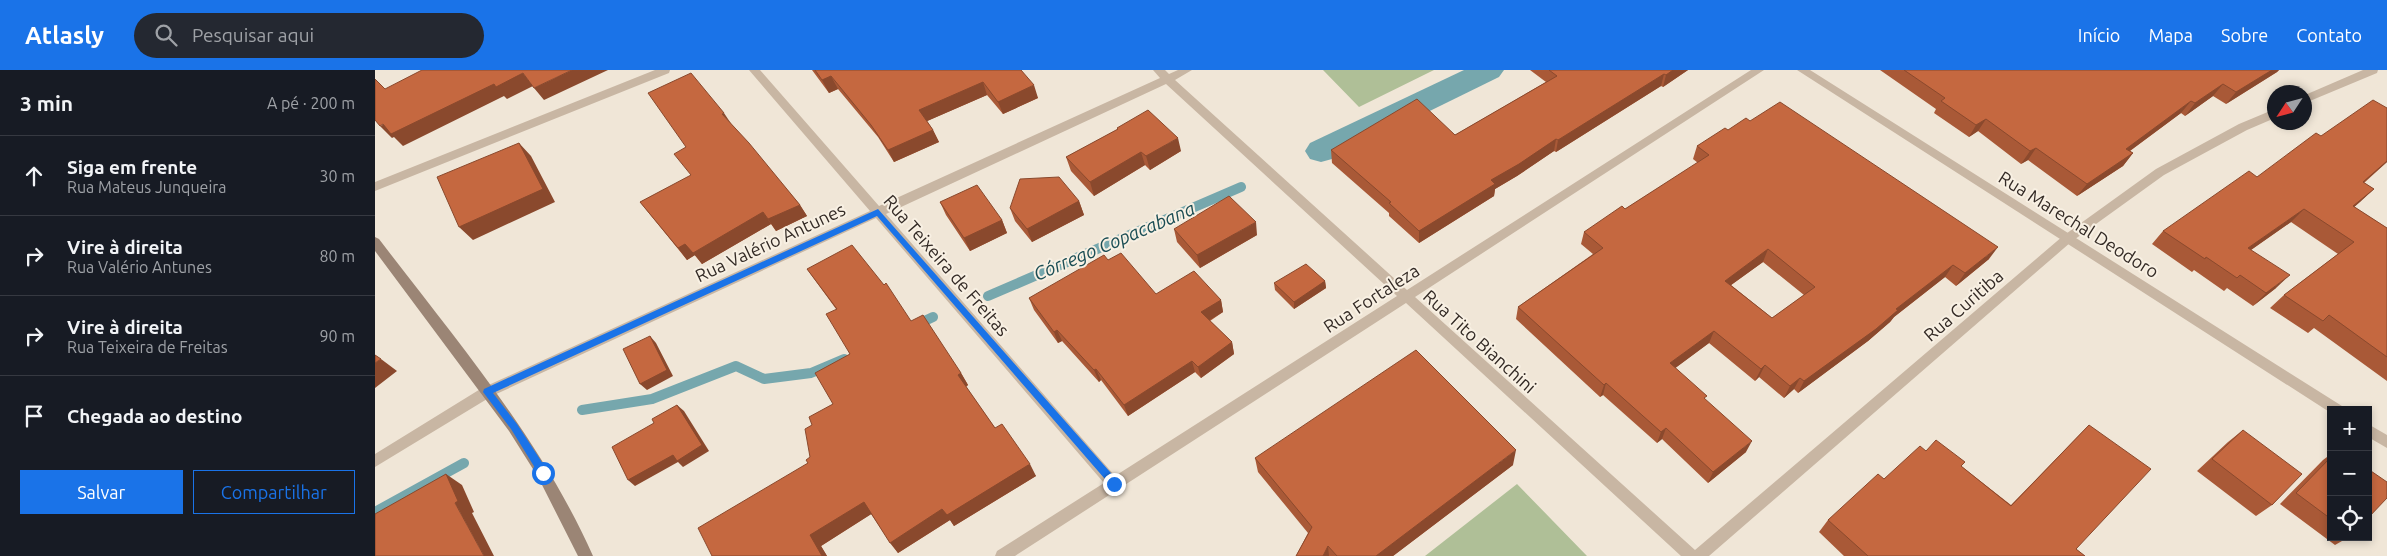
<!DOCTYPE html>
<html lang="pt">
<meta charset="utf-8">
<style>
body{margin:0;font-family:Ubuntu,sans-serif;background:#242831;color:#f1f3f6}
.controls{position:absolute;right:15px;bottom:15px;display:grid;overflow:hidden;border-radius:0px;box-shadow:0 2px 8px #0003}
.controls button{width:45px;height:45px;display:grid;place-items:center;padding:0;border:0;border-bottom:1px solid #363941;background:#171b24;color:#f1f3f6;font:25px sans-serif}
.compass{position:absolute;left:1892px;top:15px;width:45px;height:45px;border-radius:50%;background:#171b24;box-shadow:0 2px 8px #0003;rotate:234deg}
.stop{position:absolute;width:15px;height:15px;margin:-11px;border:4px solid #1a73e8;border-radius:50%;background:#fff}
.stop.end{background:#1a73e8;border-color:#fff;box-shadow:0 1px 5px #0008}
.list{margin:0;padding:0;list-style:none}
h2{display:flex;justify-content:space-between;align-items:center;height:65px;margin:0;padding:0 20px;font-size:21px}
h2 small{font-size:16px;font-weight:400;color:#9ea1a6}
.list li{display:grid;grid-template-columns:32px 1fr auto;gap:15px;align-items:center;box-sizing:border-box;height:80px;padding:0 20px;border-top:1px solid #363941}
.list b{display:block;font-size:19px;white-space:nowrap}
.list p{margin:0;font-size:16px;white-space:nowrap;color:#9ea1a6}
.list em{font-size:16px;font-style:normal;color:#9ea1a6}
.actions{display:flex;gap:10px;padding:15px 20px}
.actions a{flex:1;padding:11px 0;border:1px solid #1a73e8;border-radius:0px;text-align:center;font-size:18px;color:#1a73e8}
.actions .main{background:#1a73e8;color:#fff}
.icon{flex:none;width:28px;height:28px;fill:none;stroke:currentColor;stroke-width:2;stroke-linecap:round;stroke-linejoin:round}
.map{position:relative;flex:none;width:2012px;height:486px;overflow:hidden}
header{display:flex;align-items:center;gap:30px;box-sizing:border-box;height:70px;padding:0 25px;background:#1a73e8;color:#fff}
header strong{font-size:24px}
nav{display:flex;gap:28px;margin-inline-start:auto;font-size:18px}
.search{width:350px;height:45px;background:#242831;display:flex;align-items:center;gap:12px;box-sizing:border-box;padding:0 18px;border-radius:28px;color:#9ea1a6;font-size:19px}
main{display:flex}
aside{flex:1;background:#171b24}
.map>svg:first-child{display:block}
</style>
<header>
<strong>Atlasly</strong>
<div class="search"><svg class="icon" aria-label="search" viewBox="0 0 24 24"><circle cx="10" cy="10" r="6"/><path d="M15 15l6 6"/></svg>Pesquisar aqui</div>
<nav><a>Início</a><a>Mapa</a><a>Sobre</a><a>Contato</a></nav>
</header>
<main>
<aside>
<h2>3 min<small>A pé · 200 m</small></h2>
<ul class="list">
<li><svg class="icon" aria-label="ahead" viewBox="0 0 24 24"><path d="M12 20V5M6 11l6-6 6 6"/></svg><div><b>Siga em frente</b><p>Rua Mateus Junqueira</p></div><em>30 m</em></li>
<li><svg class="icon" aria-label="right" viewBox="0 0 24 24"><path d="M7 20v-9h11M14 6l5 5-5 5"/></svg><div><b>Vire à direita</b><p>Rua Valério Antunes</p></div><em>80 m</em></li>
<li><svg class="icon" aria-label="right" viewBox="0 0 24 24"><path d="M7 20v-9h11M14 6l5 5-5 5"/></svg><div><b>Vire à direita</b><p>Rua Teixeira de Freitas</p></div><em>90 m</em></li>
<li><svg class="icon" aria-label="arrive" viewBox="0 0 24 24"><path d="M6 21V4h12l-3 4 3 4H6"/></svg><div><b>Chegada ao destino</b></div></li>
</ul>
<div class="actions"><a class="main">Salvar</a><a>Compartilhar</a></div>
</aside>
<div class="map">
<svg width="2012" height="486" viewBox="0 0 2012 486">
<rect width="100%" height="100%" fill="#f0e6d7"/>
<path fill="#afbf97" d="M948,0H1059L984,37Z
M1142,414L1212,486H1050Z"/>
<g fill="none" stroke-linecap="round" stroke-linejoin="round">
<path stroke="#76a7ad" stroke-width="10" d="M613,226L866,117
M539,256L558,247
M207,340L277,329L361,296L389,309L436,303L469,289
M0,442L89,393"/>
<path fill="#76a7ad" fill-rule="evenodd" d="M1089,0H1129L1124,7L957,89L946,92L935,89L930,81L935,73Z"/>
<path fill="#c8b6a3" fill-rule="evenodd" d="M280,0H295L294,3L0,121V112Z
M374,0H385L504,136L785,8L778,0H790L794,4L803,0H817L800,10L1032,220L1376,0H1389L1040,227L1320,480L1688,166L1781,99L1864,54L1900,39V48L1872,60L1789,105L1696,172L1334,486H1306L1031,233L640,486H620L622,481L729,413L501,148L117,326L0,397V384L107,318L495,141ZM791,14L1022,226L740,406L511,144Z
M1988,0H2003L2002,3L1930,33V25Z"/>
<path fill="#c8b6a3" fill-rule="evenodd" d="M1422,0H1435L1967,336L1969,340H1956V343Z
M1993,354L2012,365V378L1993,367Z"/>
<path fill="#9b8575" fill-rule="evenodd" d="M0,167L4,169C81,270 166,369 218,486H203L163,407L134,361L0,181Z"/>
</g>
<path fill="#a95937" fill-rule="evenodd" d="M437,0H646L663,28L628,44L612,25L552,51L558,60L564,72L519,92L503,67L463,19L454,23Z
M1155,0H1313L1288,17L1286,16L1181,82L1179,81L1142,106L1120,119L1119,126L1044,173L1014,146V143L957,93L956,80L1080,65L1171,12Z
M1505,0H1904L1902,2L1851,34L1838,26L1810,46L1806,43L1755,81L1758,83L1748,96L1702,126L1653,90L1646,94L1603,61L1594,67L1559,43L1561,39Z
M2012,38V92L1989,113L1999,119L1979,137L2012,158V311L1939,258L1933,263L1895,238L1909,225L1963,184L1916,152L1876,180L1901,218L1878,236L1852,218L1849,221L1819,200L1817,202L1777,174L1788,161L1882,107L1946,66Z
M357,55L425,135L432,146L401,161L396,154L327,194L320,185L312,190L265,132L316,106Z
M742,58L806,81L775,100L770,95L719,126L696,101L691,87L742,60Z
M1353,60L1614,189L1581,216L1570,207L1519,247L1515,252L1493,271L1423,323L1419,319L1409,328L1384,307L1380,311L1334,273L1300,298L1330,330L1371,382L1333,413L1287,369L1282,373L1228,325L1225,327L1141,249L1143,237L1218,184L1206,174L1209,162L1250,139L1323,93L1318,89L1322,76ZM1388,192L1429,225L1397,248L1356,215Z
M704,131L709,145L657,172L640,151L635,138Z
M565,132L627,150L632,163L595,181L571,145Z
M799,159L882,165L825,198L802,172Z
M733,190L781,224L846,230L848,242L835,251L857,272L859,284L826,308L820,302L753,346L726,310L724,312L687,271L683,273L659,240L654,228Z
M432,199L536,251L586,303L593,315L591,317L620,358L661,406L579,456L575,450L523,483L496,444L446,476L452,486H337L433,393L435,387L437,355L458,334L475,284L461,239Z
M950,211L951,218L919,239L900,220L899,213Z
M1714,355L1701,479L1710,486H1469L1444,462L1453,450L1509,409L1551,381L1586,396L1636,435Z
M1868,360L1897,435L1881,446L1822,401L1853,372Z
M1956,384V467H1974L1960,475L1905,434L1948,390Z
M880,388L1138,395L1018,486H921L933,463L883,402Z"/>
<path fill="#8a492d" d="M197,0H233L169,30L159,18Z
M1298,0H1313L1288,17L1291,5Z
M1897,0H1904L1902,2L1851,34L1861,22Z
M148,3L158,16L132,29L129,26L28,76L19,67L17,68L5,56Z
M1289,4L1286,16L1181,82L1183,70Z
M456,6L463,19L454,23L447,10Z
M608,12L612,25L550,52L544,40Z
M1848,14L1838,26L1810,46L1820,33Z
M659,15L663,28L628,44L623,32Z
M1816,31L1806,43L1741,91L1751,79Z
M349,43L357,55L347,44Z
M1611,49L1603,61L1594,67L1601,55Z
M558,60L564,72L519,92L513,80Z
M803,68L806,81L775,100L771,86Z
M1181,69L1179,81L1142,106L1120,119L1119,126L1044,173V161L1116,110Z
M144,73L156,86L180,132L98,170L84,157Z
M1661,78L1653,90L1646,94L1655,81Z
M766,82L770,95L719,126L715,112Z
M1758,83L1748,96L1702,126L1712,114Z
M2012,91V92L1974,125L1988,112Z
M1999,119L1985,132L1964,150L1978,136Z
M704,131L709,145L657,172L652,159Z
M425,135L432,146L401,161L393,149Z
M1929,139L1916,152L1860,191L1873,178Z
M388,142L396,154L327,194L318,183Z
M627,150L632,163L595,181L589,168Z
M881,152L882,165L825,198L822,185Z
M310,174L320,185L312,190L303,178Z
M1623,177L1614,189L1581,216L1590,203Z
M1393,179L1388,192L1345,223L1350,211Z
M1578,195L1570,207L1519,247L1515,252L1493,271L1423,323L1429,311L1521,239Z
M1915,205L1901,218L1878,236L1891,223Z
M950,211L951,218L919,239V232Z
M846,230L848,242L828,254L826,242Z
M682,260L687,271L683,273L679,262Z
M1339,261L1334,273L1291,305L1295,293Z
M275,266L281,273L298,306L272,320L265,314Z
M857,272L859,284L826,308L823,297Z
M6,289L22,301L0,318V293Z
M817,291L820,302L753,346L749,335Z
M1390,295L1384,307L1380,311L1386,299Z
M721,299L726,310L724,312L719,300Z
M586,303L593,315L590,317L583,305Z
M1425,308L1419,319L1409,328L1415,316Z
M1231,313L1228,325L1225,327L1229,315Z
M302,335L309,341L334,381L308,397L303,392L260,416L253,410Z
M1291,358L1287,369L1282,373L1286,362Z
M1377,371L1371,382L1333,413L1338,402Z
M1141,380L1138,395L1018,486H1001Z
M655,394L661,406L579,456L575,450L523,483L515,473L567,439Z
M71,404L87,415L99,442L97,443L119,486H109L80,433Z
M489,432L498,443L446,476L452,486H447L435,465Z
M953,476L954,486H948Z"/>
<path fill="#c56840" stroke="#8a492d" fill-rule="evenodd" d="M47,0H197L159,18L148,3L121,17L119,14L16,64L8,54L5,56L0,50V9L10,19Z
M440,0H646L659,15L623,32L608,12L544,40L558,60L513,80L496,55L456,6L447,10Z
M1174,0H1298L1291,5L1289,4L1183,70L1181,69L1144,94L1116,110L1120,114L1044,161L1014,133L1016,132L956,80L1042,29L1080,65L1182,6Z
M1529,0H1897L1861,22L1848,14L1820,33L1816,31L1751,79L1758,83L1712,114L1661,78L1655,81L1611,49L1601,55L1566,31L1570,28Z
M316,3L349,43L347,44L374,73L425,135L393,149L388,142L318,183L310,174L303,178L265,132L316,105L299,84L311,77L273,23Z
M1998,30L2012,38V91L1988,112L1999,119L1978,136L2012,158V287L1954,245L1948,251L1909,225L1979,172L1929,139L1873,178L1915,205L1891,223L1865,205L1862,208L1831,187L1830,189L1788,161L1874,101L1882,107L1941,63L1946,66Z
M1405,32L1623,177L1590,203L1578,195L1521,239L1523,240L1501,259L1429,311L1425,308L1415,316L1390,295L1386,299L1339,261L1295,293L1332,326L1329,328L1377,371L1338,402L1291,358L1286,362L1231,313L1229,315L1143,237L1228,178L1209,162L1247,136L1250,139L1334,85L1322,76L1350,58L1353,60L1371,48L1375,51ZM1393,179L1440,217L1397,248L1350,211Z
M773,40L803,68L771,86L766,82L715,112L691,87L743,59L742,58Z
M144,73L168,119L84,157L62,107Z
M684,107L704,131L652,159L635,138L645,109Z
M602,115L627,150L589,168L565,132Z
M854,126L881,152L822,185L799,159Z
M477,175L509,215L511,213L536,251L548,245L586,303L583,305L620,358L627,354L655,394L572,445L567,439L515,473L489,432L435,465L447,486H337L323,458L433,393L431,390L435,387L430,359L437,355L434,347L458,334L440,303L475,284L451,244L462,239L432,199Z
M746,183L781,224L819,201L846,230L826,242L857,272L823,297L817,291L749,335L721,299L719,300L682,260L679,262L654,228L729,185L733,190Z
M931,194L950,211L919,232L899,213Z
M275,266L292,300L265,314L248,279Z
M1041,280L1141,380L1001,486H962L953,476L948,486H921L937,457L880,388Z
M0,285L6,289L0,293Z
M302,335L327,375L302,391L298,385L253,410L237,377L279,353L277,349Z
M1714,355L1776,399L1701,479L1710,486H1493L1453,450L1503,404L1509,409L1545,376L1551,381L1561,370L1590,392L1586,396L1636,436Z
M1868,360L1927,404L1897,435L1837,389Z
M1956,387V449L1921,423Z
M1993,399L2012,412V428L1993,448Z
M71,404L83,431L80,433L109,486H0V444Z"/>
<path fill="#1a73e8" d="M503,139L743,411V416H736L502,146L118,323L142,354L172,400V406H165L136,359L108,322L109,319Z"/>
<g text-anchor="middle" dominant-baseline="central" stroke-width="4" stroke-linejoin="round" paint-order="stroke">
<g font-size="18" fill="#332a25" stroke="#f8f0e3">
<text transform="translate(1704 154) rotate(32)">Rua Marechal Deodoro</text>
<text transform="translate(395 172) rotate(-25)">Rua Valério Antunes</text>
<text transform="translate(572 195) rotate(49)">Rua Teixeira de Freitas</text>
<text transform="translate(996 228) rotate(-33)">Rua Fortaleza</text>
<text transform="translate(1588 235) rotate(-41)">Rua Curitiba</text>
<text transform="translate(1105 271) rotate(42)">Rua Tito Bianchini</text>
</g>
<g font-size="19" font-style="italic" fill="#1b4d54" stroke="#f8f0e3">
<text transform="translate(739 171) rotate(-23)">Córrego Copacabana</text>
</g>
</g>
</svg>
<div class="controls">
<button>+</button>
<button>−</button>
<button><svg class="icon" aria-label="locate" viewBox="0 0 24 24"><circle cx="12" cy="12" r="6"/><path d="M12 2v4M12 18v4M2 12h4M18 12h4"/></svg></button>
</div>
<svg class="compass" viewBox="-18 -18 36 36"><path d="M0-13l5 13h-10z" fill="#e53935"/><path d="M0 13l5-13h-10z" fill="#9ea1a6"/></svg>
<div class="stop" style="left:168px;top:403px"></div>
<div class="stop end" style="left:739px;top:414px"></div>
</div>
</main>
